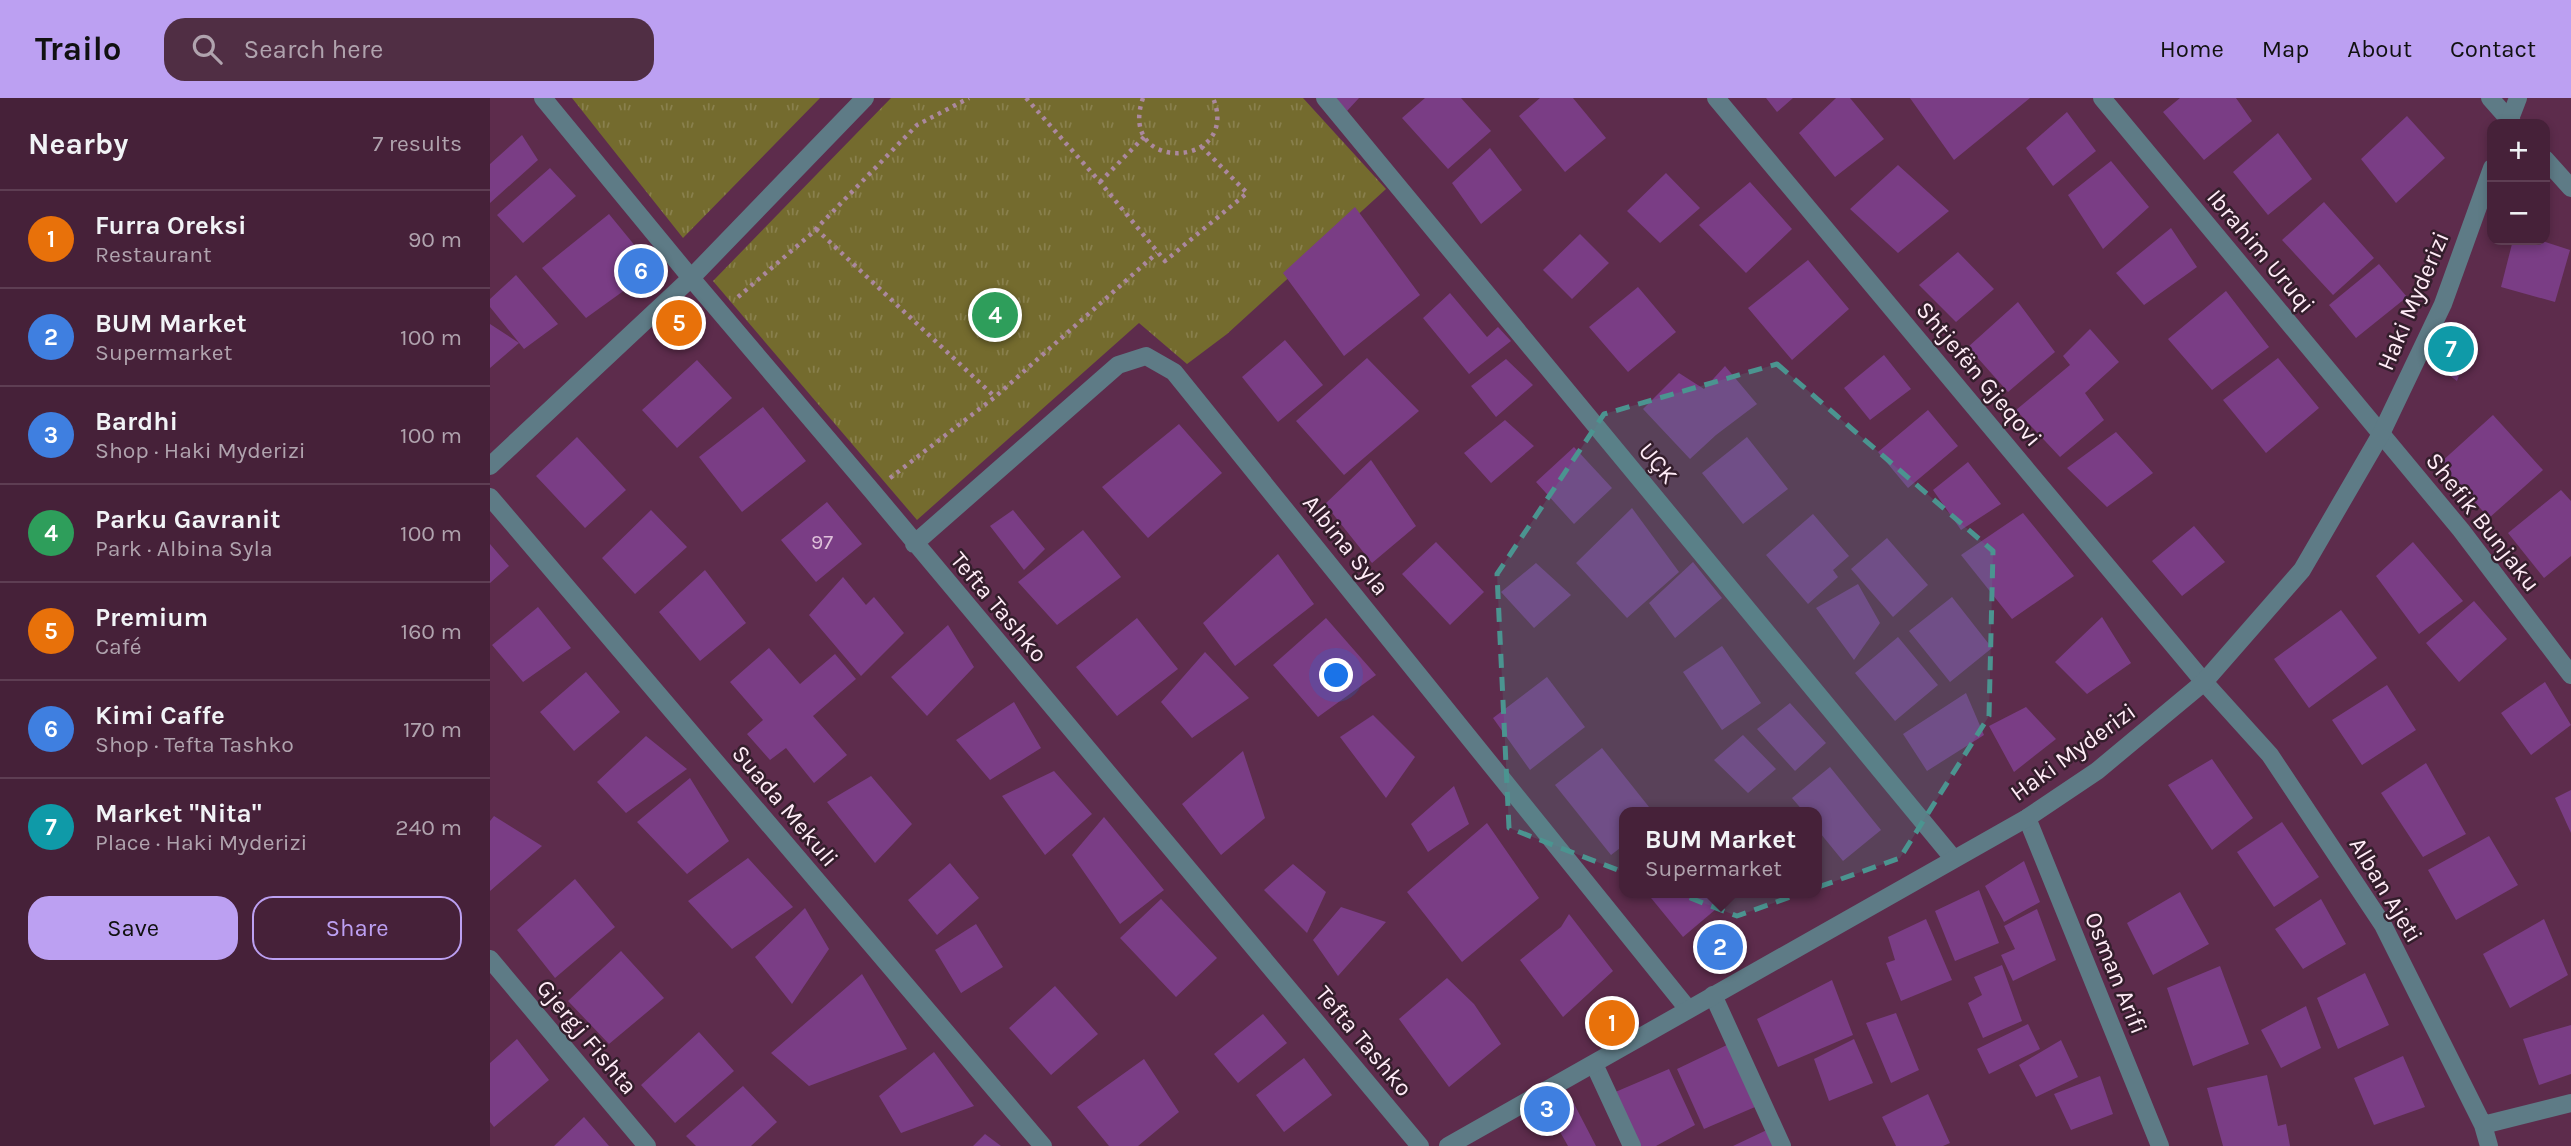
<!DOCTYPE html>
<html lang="en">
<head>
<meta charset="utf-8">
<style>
  :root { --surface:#462139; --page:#502e44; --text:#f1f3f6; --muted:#b0a3ae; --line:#5e3e53; --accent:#bca0f2 }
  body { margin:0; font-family:Karla,sans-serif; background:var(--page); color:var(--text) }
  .controls { position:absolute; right:21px; top:21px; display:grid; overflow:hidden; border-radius:14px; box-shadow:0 4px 10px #0003 }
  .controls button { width:63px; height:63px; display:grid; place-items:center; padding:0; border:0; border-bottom:2px solid var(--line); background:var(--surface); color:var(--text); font:35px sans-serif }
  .you { position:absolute; left:847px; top:578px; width:24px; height:24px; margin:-18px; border:5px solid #fff; border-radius:50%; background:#1a73e8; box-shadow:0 0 0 10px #1a73e833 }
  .badge { display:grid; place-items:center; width:46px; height:46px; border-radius:50%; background:var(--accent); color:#fff; font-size:23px; font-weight:700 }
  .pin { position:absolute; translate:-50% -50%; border:4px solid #fff; box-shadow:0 2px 7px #0006 }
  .popup { position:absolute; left:1129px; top:709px; width:203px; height:91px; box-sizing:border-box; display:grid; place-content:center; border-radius:14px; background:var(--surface); filter:drop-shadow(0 2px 5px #0005); font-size:23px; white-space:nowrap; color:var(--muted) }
  .popup b { font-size:26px; color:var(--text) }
  .popup::after { content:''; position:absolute; left:50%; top:100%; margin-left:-14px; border:14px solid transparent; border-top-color:var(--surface) }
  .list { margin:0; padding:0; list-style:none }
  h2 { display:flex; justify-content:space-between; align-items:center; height:91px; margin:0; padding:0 28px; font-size:30px }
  h2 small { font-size:23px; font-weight:400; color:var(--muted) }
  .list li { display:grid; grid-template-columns:46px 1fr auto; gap:21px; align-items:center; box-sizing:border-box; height:98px; padding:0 28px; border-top:2px solid var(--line) }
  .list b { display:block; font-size:26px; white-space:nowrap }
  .list p { margin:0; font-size:23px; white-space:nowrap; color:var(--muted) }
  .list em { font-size:23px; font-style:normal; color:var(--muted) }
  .actions { display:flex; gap:14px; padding:21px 28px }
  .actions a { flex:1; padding:16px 0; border:2px solid var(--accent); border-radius:21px; text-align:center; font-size:24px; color:var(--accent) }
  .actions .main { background:var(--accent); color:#111 }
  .icon { flex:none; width:38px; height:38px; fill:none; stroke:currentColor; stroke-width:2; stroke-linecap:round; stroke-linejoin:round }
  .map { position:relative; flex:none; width:2081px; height:1048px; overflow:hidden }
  header { display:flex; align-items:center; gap:42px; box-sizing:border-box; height:98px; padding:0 35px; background:var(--accent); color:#111 }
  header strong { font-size:33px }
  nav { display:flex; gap:38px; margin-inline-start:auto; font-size:24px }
  .search { width:490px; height:63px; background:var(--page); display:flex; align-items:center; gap:18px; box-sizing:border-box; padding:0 24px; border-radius:21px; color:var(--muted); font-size:26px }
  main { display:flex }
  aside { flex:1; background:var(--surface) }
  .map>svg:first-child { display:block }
  .park { fill:url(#park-tufts) }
  .building { fill:#7a3d85 }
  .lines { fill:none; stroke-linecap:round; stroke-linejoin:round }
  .path { stroke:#ab889e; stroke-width:4.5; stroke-dasharray:3.5 5; stroke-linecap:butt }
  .minor { stroke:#5e7b86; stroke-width:18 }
  .tertiary { stroke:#5e7b86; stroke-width:18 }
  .marked { fill:#4b9490; fill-opacity:0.2; stroke:#4b9490; stroke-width:5; stroke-dasharray:14 9; stroke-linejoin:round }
  .labels { text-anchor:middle; stroke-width:5; stroke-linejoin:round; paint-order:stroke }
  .number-label { font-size:21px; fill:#dec0da }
  .street-label { font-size:24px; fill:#ffecf7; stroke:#341e2c }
</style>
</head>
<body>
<header>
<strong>Trailo</strong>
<div class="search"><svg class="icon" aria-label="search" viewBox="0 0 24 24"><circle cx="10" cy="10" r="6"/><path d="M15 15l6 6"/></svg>Search here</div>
<nav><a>Home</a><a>Map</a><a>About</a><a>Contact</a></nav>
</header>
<main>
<aside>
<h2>Nearby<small>7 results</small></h2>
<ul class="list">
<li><span class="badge" style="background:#e8710a">1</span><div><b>Furra Oreksi</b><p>Restaurant</p></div><em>90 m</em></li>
<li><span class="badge" style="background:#3f7fe0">2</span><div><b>BUM Market</b><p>Supermarket</p></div><em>100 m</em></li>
<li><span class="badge" style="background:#3f7fe0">3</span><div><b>Bardhi</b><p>Shop · Haki Myderizi</p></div><em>100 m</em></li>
<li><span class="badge" style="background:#2e9e5b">4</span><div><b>Parku Gavranit</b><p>Park · Albina Syla</p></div><em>100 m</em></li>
<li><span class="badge" style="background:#e8710a">5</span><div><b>Premium</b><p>Café</p></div><em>160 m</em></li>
<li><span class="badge" style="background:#3f7fe0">6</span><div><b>Kimi Caffe</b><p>Shop · Tefta Tashko</p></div><em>170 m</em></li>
<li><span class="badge" style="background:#0f9aa8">7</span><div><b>Market &quot;Nita&quot;</b><p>Place · Haki Myderizi</p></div><em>240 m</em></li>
</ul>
<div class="actions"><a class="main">Save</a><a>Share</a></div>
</aside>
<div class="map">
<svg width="2081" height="1048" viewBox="0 0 2081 1048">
  <defs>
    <pattern id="park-tufts" width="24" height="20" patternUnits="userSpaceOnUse" patternTransform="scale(1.75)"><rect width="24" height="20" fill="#746b2e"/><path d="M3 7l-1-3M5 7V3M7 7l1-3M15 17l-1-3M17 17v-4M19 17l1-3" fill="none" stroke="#89804d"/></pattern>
  </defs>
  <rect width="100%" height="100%" fill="#5d2c4c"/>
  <path class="park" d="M82 0H330L193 140Z
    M401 0H813L896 91 737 236 697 266 649 225 427 422 223 183Z"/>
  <path class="building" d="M846 0H869L857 13Z
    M935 0H971L1001 33 958 71 912 20Z
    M1050 0H1083L1116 40 1075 74 1029 18Z
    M1276 0H1303L1287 14Z
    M1346 0H1360L1394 41 1345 79 1309 35Z
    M1420 0H1540L1464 62Z
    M1690 0H1746L1762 23 1714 62 1673 14Z
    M1577 14 1606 53 1563 88 1536 50Z
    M1917 18 1955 60 1906 105 1871 61Z
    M1788 35 1822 81 1778 117 1743 74Z
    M32 37 48 62 0 105V66Z
    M1000 50 1032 92 991 126 962 85Z
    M1621 63 1659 109 1613 151 1578 97Z
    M1408 67 1459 113 1408 155 1360 111Z
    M60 70 86 98 33 145 7 117Z
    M1176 75 1210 110 1170 145 1137 113Z
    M1260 84 1302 131 1256 175 1209 127Z
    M1834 104 1884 160 1843 197 1792 142Z
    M865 109 930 197 854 258 793 175Z
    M119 116 164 171 96 220 52 170Z
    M1681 130 1707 169 1654 207 1626 175Z
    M1090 136 1119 165 1082 201 1053 172Z
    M2023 142H2049L2080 152 2065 204 2011 189Z
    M1468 154 1504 191 1466 224 1429 187Z
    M1318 162 1359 211 1302 262 1258 210Z
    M1889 166 1917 199 1866 240 1839 207Z
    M26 177 68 226 34 251 0 209V201Z
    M1148 189 1186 234 1138 274 1099 229Z
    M1736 193 1779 249 1722 292 1678 241Z
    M960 195 997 239 1008 229 1021 243 979 276 933 220Z
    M1528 204 1565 254 1518 294 1478 249Z
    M0 226 29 245 0 270Z
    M1600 231 1629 264 1595 295 1614 322 1570 359 1526 312 1580 267 1573 258Z
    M1984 235 1967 283 1939 262 1948 240Z
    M795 242 833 287 788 324 752 279Z
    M1394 257 1421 291 1380 322 1354 290Z
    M877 260 929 313 854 377 806 323Z
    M1788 260 1829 310 1776 355 1733 302Z
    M1016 261 1043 287 1006 319 981 288Z
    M207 262 242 300 187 350 152 312Z
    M1235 268 1267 306 1226 337 1200 361 1153 311 1189 275 1214 291Z
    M273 309 316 363 252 414 209 359Z
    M1438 312 1468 348 1418 390 1388 354Z
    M2003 317 2053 372 1999 420 1950 365Z
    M1015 322 1044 348 1001 385 974 355Z
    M689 326 732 375 658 440 612 389Z
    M1626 334 1663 375 1617 409 1577 370Z
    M87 339 136 392 95 430 46 378Z
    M1257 339 1298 391 1253 426 1212 375Z
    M1084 349 1122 390 1084 426 1046 384Z
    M881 362 926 428 882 465 835 406Z
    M1478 364 1511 406 1471 432 1443 392Z
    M2071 392 2081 403V458L2054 480 2018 435Z
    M337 404 372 446 326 484 291 442Z
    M1142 410 1189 474 1137 520 1086 465Z
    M161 412 197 449 145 496 112 460Z
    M523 412 555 451 534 472 500 428Z
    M1533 415 1584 478 1522 521 1471 457Z
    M1323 416 1359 458 1343 472 1348 479 1318 506 1276 457Z
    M1704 428 1735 464 1692 498 1662 463Z
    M593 432 631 479 567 527 528 484Z
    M1397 440 1438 487 1403 519 1361 471Z
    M946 444 994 494 960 527 912 476Z
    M1923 444 1973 503 1929 536 1886 478Z
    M0 446 19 468 0 485Z
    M788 456 824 506 745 568 713 525Z
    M1203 464 1232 500 1185 540 1159 505Z
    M1046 465 1081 497 1044 530 1011 494Z
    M215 472 256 525 210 563 169 514Z
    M353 479 376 507 384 499 414 535 371 578 319 517Z
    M1368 486 1390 525 1364 562 1326 510Z
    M1462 499 1502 550 1460 584 1419 533Z
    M1984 503 2017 541 1969 584 1936 545Z
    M48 509 81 550 33 584 2 547Z
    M1851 512 1887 560 1819 610 1784 561Z
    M1612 519 1641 565 1597 596 1565 564Z
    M647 520 688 571 627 618 586 569Z
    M836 520 886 577 828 619 783 567Z
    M458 527 484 569 437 618 401 579Z
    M1408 539 1448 587 1405 623 1365 575Z
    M1232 548 1271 605 1232 632 1193 574Z
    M279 550 310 586 345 556 366 581 323 618 357 657 324 685 296 650 280 662 257 636 273 622 240 584Z
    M715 554 759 600 702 640 671 604Z
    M96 574 130 614 84 653 50 614Z
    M1057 579 1095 629 1040 672 1003 620Z
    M2055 584 2081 627 2041 657 2011 615Z
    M1897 587 1926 632 1872 667 1842 622Z
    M1476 595 1494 637 1437 673 1413 636Z
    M524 604 551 650 500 682 466 642Z
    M1300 605 1336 645 1305 673 1267 631Z
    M1536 609 1566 641 1524 674 1499 628Z
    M883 617 925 659 896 700 850 639Z
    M1253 637 1286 671 1258 695 1224 662Z
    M156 638 197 671 136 715 107 684Z
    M1112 650 1163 714H1134V747L1121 757 1065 687Z
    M753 653 775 720 731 757 692 706Z
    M1722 661 1763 720 1722 752 1678 687Z
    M1936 665 1976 736 1933 759 1891 695Z
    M1340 669 1391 732 1353 763 1326 730V714H1314L1302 700Z
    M564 673 602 716 555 757 512 698Z
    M381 678 422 726 385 765 337 704Z
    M200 680 239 743 197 776 147 724Z
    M964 688 979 726 938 754 921 726Z
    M2081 692V735L2065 700Z
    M4 718 52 748 0 793V723Z
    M614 719 674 792 630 826 582 757Z
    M1792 724 1829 779 1784 809 1747 754Z
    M997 725 1049 800 972 864 917 794Z
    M1999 738 2028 787 1966 822 1938 772Z
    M258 760 303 809 242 851 198 803Z
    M1534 763 1550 804 1514 824 1495 788Z
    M460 765 489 800 447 837 418 802Z
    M803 766 836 794 817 835 774 792Z
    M85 781 125 829 65 880 27 832Z
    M1489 792 1509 845 1465 863 1445 813Z
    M1690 794 1719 846 1663 877 1637 825Z
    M1157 795H1245L1193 839Z
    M671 801 727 860 686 899 630 840Z
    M1831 801 1856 846 1813 871 1785 831Z
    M851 809 896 824 848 878 823 842Z
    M315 810 339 851 302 906 265 859Z
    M1547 811 1566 862 1523 883 1511 857 1525 851 1514 828Z
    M1079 816 1123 873 1073 919 1030 862 1071 829Z
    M1436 821 1462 882 1411 903 1396 865 1405 862 1398 839Z
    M2054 821 2078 877 2020 910 1993 856Z
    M486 826 513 869 471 895 445 852Z
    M131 853 174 900 119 946 78 903Z
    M1512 867 1532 923 1493 940 1478 905 1492 897 1484 879Z
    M1730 868 1759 946 1703 968 1677 890Z
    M1875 875 1899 927 1848 951 1827 900Z
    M372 876 417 951 319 988 281 955Z
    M957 880 984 906 1011 946 959 989 909 921Z
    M1342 882 1363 937 1288 969 1267 921Z
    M565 888 608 936 561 977 519 930Z
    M1816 908 1831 950 1791 970 1771 932Z
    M1406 915 1429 972 1401 985 1376 925Z
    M773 916 797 945 748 985 724 956Z
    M1538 926 1550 951 1499 976 1487 951Z
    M2081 927V976L2049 987 2033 941Z
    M209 934 244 973 185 1025 151 987Z
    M27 941 59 982 4 1029 0 1024V965Z
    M1364 941 1383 985 1339 1003 1324 961Z
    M1571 942 1588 979 1546 999 1529 967Z
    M1239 946 1265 1009 1214 1031 1187 971Z
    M444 954 484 1008 411 1035 389 998Z
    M1913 958 1935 1009 1884 1027 1864 980Z
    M814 960 842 997 794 1034 766 997Z
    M654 961 689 1014 648 1048H619L587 1009Z
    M1179 971 1205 1027 1166 1048H1145L1123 995Z
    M1777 977 1788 1028 1796 1026 1800 1048H1733L1717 990Z
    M1610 978 1623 1016 1581 1032 1564 996Z
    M253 988 287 1024 261 1048H206L196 1038Z
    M1438 996 1460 1045 1453 1048H1406L1392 1019Z
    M1080 998 1106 1048H1078L1057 1011Z
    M94 1019 119 1048H64Z
    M1281 1030 1288 1048H1243Z
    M495 1036 511 1048H483Z"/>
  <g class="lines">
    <path class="path" d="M536 0 610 84 675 163 757 95 712 49
      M653 0C626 77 752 70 723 0
      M610 84 655 38
      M326 131 505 299
      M248 199 321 136 427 27 479 0
      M400 380 505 299 667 155"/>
    <path class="minor" d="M53 0 201 180 382 393 930 1048
      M835 0 1463 760
      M1226 0 1714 584 1780 657 1893 827 1993 1027 1999 1048
      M1612 0 1971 432 2081 577
      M2000 0 2023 26
      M2055 61 2081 90
      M0 368 201 180 375 0
      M0 399 553 1048
      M424 446 628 267 656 258 684 274 1198 911
      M1537 720 1670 1048
      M0 861 157 1048
      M1223 897 1292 1048
      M1104 966 1142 1048
      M1993 1027 2081 1005"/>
    <path class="tertiary" d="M2018 26 2028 0
      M958 1048 1537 720 1607 673 1714 584 1812 472 1891 336 1953 206 2002 70"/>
  </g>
  <path class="marked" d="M1287 266 1503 453 1499 618 1410 760 1247 818 1019 730 1007 476 1114 316Z"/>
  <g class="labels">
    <g class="number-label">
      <text x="332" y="451">97</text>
    </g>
    <g class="street-label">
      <text transform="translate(1771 153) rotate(50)" y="8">Ibrahim Uruqi</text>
      <text transform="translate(1923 203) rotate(-67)" y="8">Haki Myderizi</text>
      <text transform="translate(1489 276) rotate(50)" y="8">Shtjefën Gjeqovi</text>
      <text transform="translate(1168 365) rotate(50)" y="8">UÇK</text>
      <text transform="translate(1993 424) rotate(52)" y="8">Shefik Bunjaku</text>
      <text transform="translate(856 447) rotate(51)" y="8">Albina Syla</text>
      <text transform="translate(509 509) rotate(50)" y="8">Tefta Tashko</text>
      <text transform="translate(1583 654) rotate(-36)" y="8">Haki Myderizi</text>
      <text transform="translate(295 708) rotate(50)" y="8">Suada Mekuli</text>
      <text transform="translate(1896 792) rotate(59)" y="8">Alban Ajeti</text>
      <text transform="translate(1626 875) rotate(68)" y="8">Osman Arifi</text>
      <text transform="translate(97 939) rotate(50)" y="8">Gjergj Fishta</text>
      <text transform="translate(874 943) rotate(50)" y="8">Tefta Tashko</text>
    </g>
  </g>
</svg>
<div class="controls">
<button>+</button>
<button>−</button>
</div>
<div class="you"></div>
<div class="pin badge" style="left:1122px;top:925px;background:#e8710a">1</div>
<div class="pin badge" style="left:1230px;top:849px;background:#3f7fe0">2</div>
<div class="popup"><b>BUM Market</b>Supermarket</div>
<div class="pin badge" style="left:1057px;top:1011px;background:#3f7fe0">3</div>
<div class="pin badge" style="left:505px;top:217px;background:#2e9e5b">4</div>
<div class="pin badge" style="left:189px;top:225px;background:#e8710a">5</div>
<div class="pin badge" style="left:151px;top:173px;background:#3f7fe0">6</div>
<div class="pin badge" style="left:1961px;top:251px;background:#0f9aa8">7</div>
</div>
</main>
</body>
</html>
